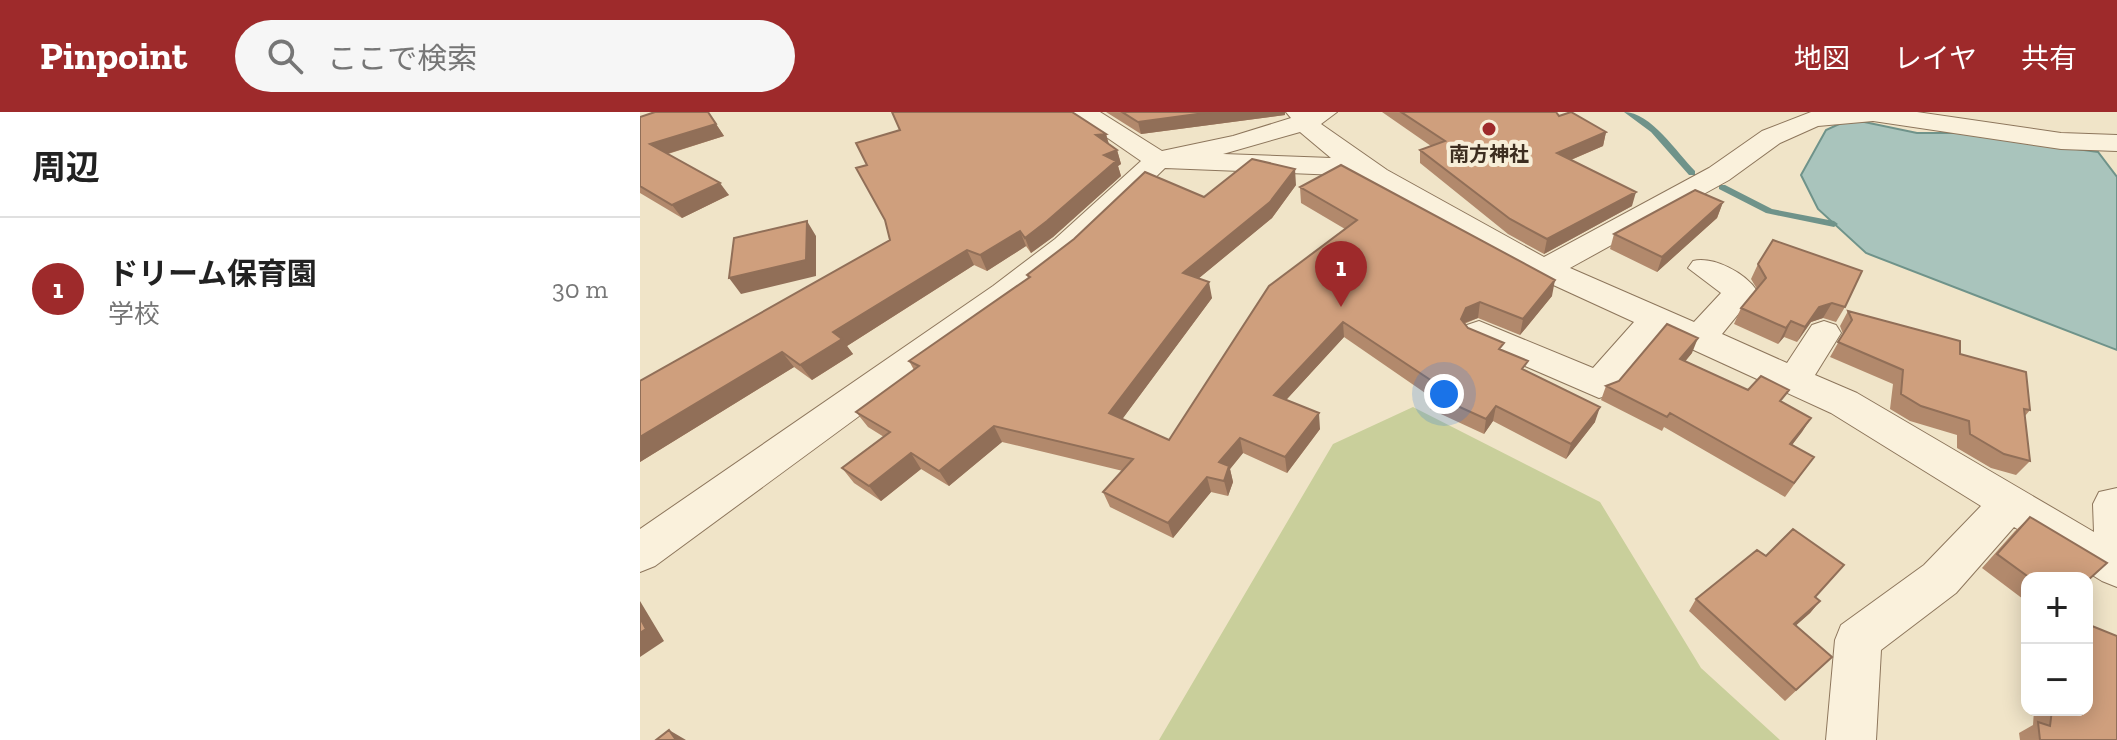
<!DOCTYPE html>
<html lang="ja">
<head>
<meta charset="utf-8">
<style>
  :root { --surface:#fff; --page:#f6f6f6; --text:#222; --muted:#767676; --line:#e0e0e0; --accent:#9e2a2b }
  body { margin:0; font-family:"Zilla Slab","Noto Sans JP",serif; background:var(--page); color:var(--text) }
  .controls { position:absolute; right:24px; bottom:24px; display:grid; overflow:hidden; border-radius:16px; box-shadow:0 4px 20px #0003 }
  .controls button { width:72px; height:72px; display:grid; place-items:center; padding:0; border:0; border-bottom:2px solid var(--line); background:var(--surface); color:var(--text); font:40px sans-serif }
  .you { position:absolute; left:804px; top:282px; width:28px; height:28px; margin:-20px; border:6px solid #fff; border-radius:50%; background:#1a73e8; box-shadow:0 0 0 12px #1a73e833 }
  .badge { display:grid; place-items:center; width:52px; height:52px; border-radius:50%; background:var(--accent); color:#fff; font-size:26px; font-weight:700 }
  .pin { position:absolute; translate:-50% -66px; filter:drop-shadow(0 2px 4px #0008) }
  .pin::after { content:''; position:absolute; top:42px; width:28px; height:24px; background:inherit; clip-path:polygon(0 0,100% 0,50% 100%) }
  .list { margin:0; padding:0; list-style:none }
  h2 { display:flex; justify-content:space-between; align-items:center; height:104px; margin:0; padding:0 32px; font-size:34px }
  h2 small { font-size:26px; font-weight:400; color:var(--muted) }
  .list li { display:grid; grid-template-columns:52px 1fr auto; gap:24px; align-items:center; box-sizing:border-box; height:144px; padding:0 32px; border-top:2px solid var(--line) }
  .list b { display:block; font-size:30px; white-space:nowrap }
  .list p { margin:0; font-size:26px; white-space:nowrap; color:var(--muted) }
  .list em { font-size:26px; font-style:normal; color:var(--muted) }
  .icon { flex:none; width:44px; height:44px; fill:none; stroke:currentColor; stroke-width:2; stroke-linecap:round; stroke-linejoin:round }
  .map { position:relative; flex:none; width:1477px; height:628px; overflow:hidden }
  header { display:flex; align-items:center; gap:48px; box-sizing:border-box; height:112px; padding:0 40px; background:var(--accent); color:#fff }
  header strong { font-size:38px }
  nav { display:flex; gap:44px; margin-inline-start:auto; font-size:28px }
  .search { width:560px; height:72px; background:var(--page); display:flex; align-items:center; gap:20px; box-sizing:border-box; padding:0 28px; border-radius:44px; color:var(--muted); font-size:30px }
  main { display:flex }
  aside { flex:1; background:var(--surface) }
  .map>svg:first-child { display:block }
  .green { fill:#c9cf9b }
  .water { fill:#a9c4bc; stroke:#6f938a; stroke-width:2 }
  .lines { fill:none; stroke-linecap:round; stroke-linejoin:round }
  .stream { fill:#6f938a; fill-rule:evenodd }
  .minor-casing { stroke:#8d765c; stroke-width:2 }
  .minor { fill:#faf1dc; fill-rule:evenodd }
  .wall { fill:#b2896c }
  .shaded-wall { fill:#916f58 }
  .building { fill:#cf9f7d; stroke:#916f58; stroke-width:2 }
  .poi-dot { fill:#9e2a2b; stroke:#f7eed8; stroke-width:3 }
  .labels { text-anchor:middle; stroke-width:8; stroke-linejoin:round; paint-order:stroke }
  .far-poi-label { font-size:20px; font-weight:bold; fill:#3d2e20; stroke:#f7eed8 }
</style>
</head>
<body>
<header>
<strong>Pinpoint</strong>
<div class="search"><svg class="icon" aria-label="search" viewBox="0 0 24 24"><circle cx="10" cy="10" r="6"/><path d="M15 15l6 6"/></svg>ここで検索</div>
<nav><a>地図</a><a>レイヤ</a><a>共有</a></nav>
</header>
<main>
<aside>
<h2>周辺<small></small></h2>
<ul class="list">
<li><span class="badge">1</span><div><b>ドリーム保育園</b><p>学校</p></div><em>30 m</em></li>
</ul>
</aside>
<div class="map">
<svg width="1477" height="628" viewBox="0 0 1477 628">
  <rect width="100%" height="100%" fill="#f0e4c8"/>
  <path class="green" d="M773 295 960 390 1061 556 1140 628H519L693 332Z"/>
  <path class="water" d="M1210 7 1277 21H1323L1458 40 1477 65V238L1226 141 1178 97 1161 63 1186 18Z"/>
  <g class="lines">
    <path class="stream" d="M984 0C1011 0 1037 41 1055 59V63H1049L1011 20Z
      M1079 73H1085L1132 97 1194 109 1198 112 1194 115 1126 101 1079 77Z"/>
    <g class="minor-casing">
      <path id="minor" d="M430 0H460L522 39 593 24 651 6 646 0H697L681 12 747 58 904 145 1069 56 1122 19 1171 0H1277L1421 21 1477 23V39L1421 37 1233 9 1178 14 1140 31 1089 68 930 156 1054 210 1081 181 1048 156 1053 149C1073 144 1106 161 1117 179L1082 222 1147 251 1172 213 1184 209 1196 213 1201 221 1175 263 1217 281 1454 420 1453 392 1459 380 1477 376V475L1462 469 1374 415 1316 481 1241 538 1236 628H1186L1195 528 1201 513 1284 453 1341 394 1191 301 1021 223 972 282 959 286 827 229 822 221 827 213 839 209 953 256 994 210 874 155 711 60 699 63 525 56 437 141 377 188 15 454 0 460V417L353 174 415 127 501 49ZM660 20 691 46 583 42Z"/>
    </g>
    <use href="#minor" class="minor"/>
  </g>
  <path class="wall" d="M466 0H645V3L501 22Z
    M742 0H916L919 4 966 20 963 34 931 48 992 94 904 142 868 122 780 51V38L791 34Z
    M0 5 76 12 84 24 28 42 89 83 42 106 0 81Z
    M466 22 469 32 477 38 481 52 478 54 481 64 413 125 391 141 386 134 347 159 334 153 207 234 213 242 172 268 154 255 0 350V269Z
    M656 73 632 106 559 166 572 186 482 307 529 328 705 117 661 91 660 75 912 184 880 223 838 206 824 212 828 216 862 238 886 259 955 310 926 347 853 309 844 322 790 297 791 285 704 225 646 288 680 317 647 361 603 341 590 357 593 370 588 384 571 380 533 426 470 395 463 380 483 359 362 330 309 374 281 357 241 389 214 371 202 356 244 325 228 315 216 300 274 258 269 249 388 166 387 163 564 85Z
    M1083 90 1077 106 1017 160 970 137 974 122Z
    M1118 152 1205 195 1196 210 1183 206 1171 210 1157 230 1144 225 1138 232 1094 212 1101 196 1117 177 1111 167Z
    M1208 199 1320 242 1390 298 1385 304 1390 349 1376 363 1351 356 1317 336V323L1270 309 1250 297 1253 272 1190 245 1203 222 1200 214Z
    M1052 241 1045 249 1108 278 1142 290 1171 306 1152 333 1174 345 1145 385 1024 315 1022 319 961 288 966 274Z
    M1390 405 1447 466H1387V490L1342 456 1375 419Z
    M1126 444 1194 465 1175 485 1180 489 1170 501 1155 514 1192 545 1145 589 1049 499 1056 487Z
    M1394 598H1447L1477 628H1380L1379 621 1393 613Z"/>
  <path class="shaded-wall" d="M572 0H645V3L501 22 498 10Z
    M76 12 84 24 20 44 10 32Z
    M966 20 963 34 914 55 917 41Z
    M466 22 470 37 456 23Z
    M477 38 481 52 478 54 481 64 413 125 391 141 385 126 464 43Z
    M655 57 656 73 632 106 547 176 543 161Z
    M80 71 89 83 42 106 32 93Z
    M996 80 992 94 904 142 907 127Z
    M1083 90 1077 106 1017 160 1022 145Z
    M167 109 176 124V164L101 182 89 166Z
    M380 119 386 134 347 159 340 143Z
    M327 138 334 153 207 234 213 242 172 268 160 253 193 220Z
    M915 168 912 184 880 223 883 207Z
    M569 170 572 186 475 317 469 301Z
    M840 190 838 206 824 211 821 207 826 196Z
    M1192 191 1183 206 1171 210 1157 230 1165 215 1179 195Z
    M1151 209 1144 225 1138 232 1146 216Z
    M703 210 704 225 636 299 634 283Z
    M1058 226 1052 241 1035 262 1040 247Z
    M142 240 154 255 0 350V325Z
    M856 294 853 309 844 322 846 307Z
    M960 295 955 310 926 347 931 332Z
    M679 301 680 317 647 361 645 345Z
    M1171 306 1162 320 1142 346 1150 332Z
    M354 314 362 330 309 374 299 359Z
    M600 326 603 341 590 357 593 370 588 384 579 350Z
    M271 341 281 357 241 389 229 374Z
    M567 365 571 380 533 426 528 411Z
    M0 489 24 529 0 545Z
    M1180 489 1170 501 1144 524 1154 512Z
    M29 618 46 628H36Z"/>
  <path class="building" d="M15 0H68L76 12 10 32 80 71 32 93 0 74V5Z
    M252 0H432L466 22 456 23 477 38 464 43 476 49 407 109 385 126 380 119 340 143 327 138 193 220 202 227 160 253 142 240 0 325V269L250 128 245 108 216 56 227 53 216 31 260 18Z
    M482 0H572L498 10Z
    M761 0H916L919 4 931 0 966 20 917 41 996 80 907 127 870 107 780 38 805 29Z
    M612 47 655 57 630 90 543 161 569 170 469 301 529 328 629 174 717 108 660 75 701 53 915 168 883 207 840 190 826 196 821 207 828 216 864 231 859 237 888 249 882 257 960 295 931 332 856 294 846 307 791 282 798 273 703 210 634 283 679 301 645 345 600 326 579 350 589 354 584 369 567 365 528 411 463 380 493 347 354 314 299 359 271 341 229 374 202 356 250 320 216 300 279 254 269 249 390 165 387 163 434 127 505 60 564 85Z
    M1055 78 1083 90 1022 145 974 122Z
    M167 109 166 148 89 166 94 126Z
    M1133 128 1222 159 1205 195 1192 191 1179 195 1165 215 1151 209 1146 216 1101 196 1126 166 1118 152Z
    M1208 199 1320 229V242L1386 260 1390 298 1384 297 1390 349 1364 342 1330 322 1329 309 1281 294 1261 282 1263 258 1198 230 1212 208Z
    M1027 212 1058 226 1040 247 1108 278 1121 264 1149 278 1140 289 1171 306 1150 332 1174 345 1154 371 1030 301 1027 305 966 274 979 269Z
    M1390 405 1467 451 1447 469V466H1390L1357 442Z
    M1153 417 1204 453 1175 485 1180 489 1154 512 1192 545 1156 578 1056 487 1117 438 1126 444Z
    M0 506 6 517 0 521Z
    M1447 512 1477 524V628H1400L1398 610 1410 614 1412 598H1447Z
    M29 618 36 628H16Z"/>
  <circle class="poi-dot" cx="849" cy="17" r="8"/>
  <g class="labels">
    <g class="far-poi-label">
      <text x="849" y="49">南方神社</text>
    </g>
  </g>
</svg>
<div class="controls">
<button>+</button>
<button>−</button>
</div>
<div class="you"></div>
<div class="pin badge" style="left:701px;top:195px">1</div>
</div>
</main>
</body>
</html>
